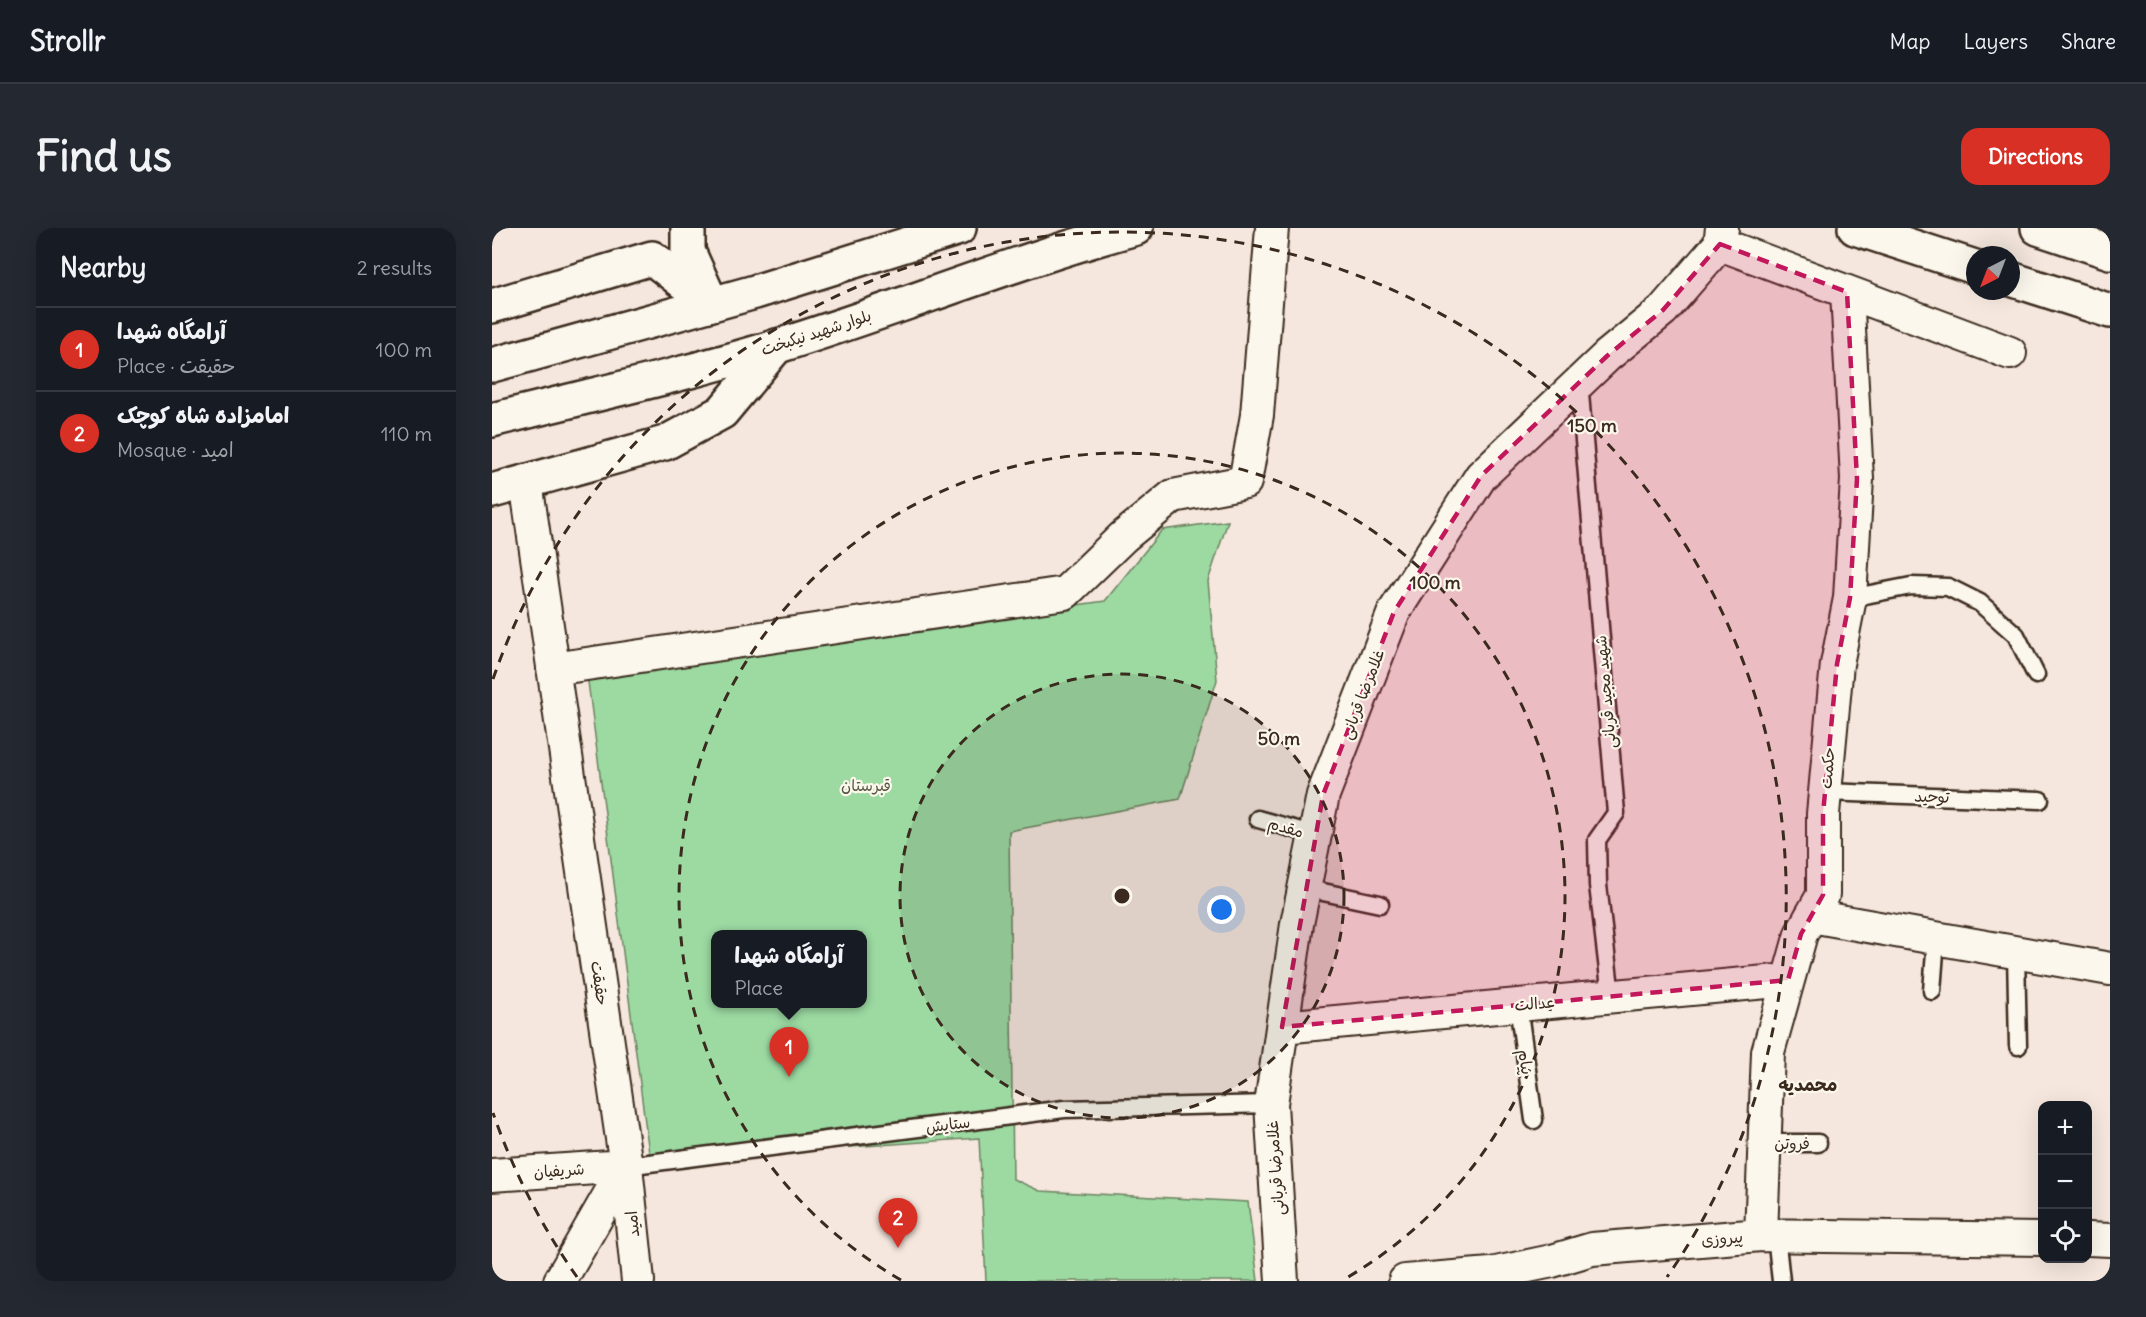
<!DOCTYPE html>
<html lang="en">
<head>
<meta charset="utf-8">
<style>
  :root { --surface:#171b24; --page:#242831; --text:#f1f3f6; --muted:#9ea1a6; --line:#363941; --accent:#d93025 }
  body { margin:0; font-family:Delius,"Playpen Sans Arabic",sans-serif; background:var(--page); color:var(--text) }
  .controls { position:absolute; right:18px; bottom:18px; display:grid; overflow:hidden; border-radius:12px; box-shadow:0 6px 24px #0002 }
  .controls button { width:54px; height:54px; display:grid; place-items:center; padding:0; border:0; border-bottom:2px solid var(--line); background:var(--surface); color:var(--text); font:30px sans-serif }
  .compass { position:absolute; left:1474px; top:18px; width:54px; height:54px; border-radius:50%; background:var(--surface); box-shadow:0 6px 24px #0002; rotate:222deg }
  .you { position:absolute; left:730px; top:682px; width:21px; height:21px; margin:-15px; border:4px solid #fff; border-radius:50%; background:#1a73e8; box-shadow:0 0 0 9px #1a73e833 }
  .badge { display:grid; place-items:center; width:39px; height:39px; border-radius:50%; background:var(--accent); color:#fff; font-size:20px; font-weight:700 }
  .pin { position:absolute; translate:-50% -50px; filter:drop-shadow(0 2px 3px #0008) }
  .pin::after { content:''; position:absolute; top:32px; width:21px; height:18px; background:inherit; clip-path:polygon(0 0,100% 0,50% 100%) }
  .popup { position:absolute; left:219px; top:702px; width:156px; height:78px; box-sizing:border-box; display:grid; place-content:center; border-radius:12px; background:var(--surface); filter:drop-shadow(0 2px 4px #0005); font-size:20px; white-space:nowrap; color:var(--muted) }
  .popup b { font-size:22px; color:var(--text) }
  .popup::after { content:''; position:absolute; left:50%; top:100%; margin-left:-12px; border:12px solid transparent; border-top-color:var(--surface) }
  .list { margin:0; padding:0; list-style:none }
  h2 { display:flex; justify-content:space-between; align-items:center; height:78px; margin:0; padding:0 24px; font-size:26px }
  h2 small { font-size:20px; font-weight:400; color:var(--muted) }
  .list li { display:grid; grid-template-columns:39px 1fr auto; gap:18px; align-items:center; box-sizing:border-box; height:84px; padding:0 24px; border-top:2px solid var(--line) }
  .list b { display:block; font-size:22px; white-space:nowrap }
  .list p { margin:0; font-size:20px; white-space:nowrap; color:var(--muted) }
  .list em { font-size:20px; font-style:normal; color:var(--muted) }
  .icon { flex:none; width:33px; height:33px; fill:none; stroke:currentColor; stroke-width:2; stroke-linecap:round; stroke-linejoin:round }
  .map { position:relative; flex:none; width:1618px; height:1053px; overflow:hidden; border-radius:18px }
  header { display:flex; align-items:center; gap:36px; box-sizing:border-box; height:84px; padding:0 30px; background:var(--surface); border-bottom:2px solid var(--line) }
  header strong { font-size:28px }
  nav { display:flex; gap:33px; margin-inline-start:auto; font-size:21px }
  .intro { display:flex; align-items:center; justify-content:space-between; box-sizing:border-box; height:144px; padding:0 36px }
  h1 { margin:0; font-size:42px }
  .button { padding:15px 27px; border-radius:18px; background:var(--accent); color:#fff; font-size:21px; font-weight:700 }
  main { display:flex; gap:36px; padding:0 36px }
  aside { flex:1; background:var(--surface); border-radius:18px; box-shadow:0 6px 24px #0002 }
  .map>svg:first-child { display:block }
  .green { fill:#9cdaa2; stroke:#6c8260; stroke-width:1.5; fill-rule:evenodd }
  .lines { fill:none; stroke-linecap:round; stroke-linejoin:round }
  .service-casing { stroke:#3b2a1e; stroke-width:21 }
  .minor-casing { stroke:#3b2a1e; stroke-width:36 }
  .tertiary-casing { stroke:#3b2a1e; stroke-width:38 }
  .primary-casing { stroke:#3b2a1e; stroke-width:38 }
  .service { stroke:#fbf7ec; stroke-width:16 }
  .minor { stroke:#fbf7ec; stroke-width:32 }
  .tertiary { stroke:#fbf7ec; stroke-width:33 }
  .primary { stroke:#fbf7ec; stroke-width:33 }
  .marked { fill:#c2185b; fill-opacity:0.2; stroke:#c2185b; stroke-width:4.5; stroke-dasharray:12 8; stroke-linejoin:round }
  .ring { fill:none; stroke:#3b2a1e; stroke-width:3; stroke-dasharray:10 8 }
  .labels { text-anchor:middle; stroke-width:4.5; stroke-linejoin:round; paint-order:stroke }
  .street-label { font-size:16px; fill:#3b2a1e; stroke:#fbf7ec }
  .park-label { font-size:16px; fill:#53563f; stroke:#fbf7ec }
  .neighbourhood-label { font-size:18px; font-weight:bold; fill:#3b2a1e; stroke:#fbf7ec }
  .centre { fill:#3b2a1e; stroke:#fbf7ec; stroke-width:3 }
  .ring-label { font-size:18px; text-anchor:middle; font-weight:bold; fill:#3b2a1e; stroke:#fbf7ec; stroke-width:4.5; stroke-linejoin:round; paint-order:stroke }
</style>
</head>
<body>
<header>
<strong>Strollr</strong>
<nav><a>Map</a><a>Layers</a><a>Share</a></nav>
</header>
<div class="intro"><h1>Find us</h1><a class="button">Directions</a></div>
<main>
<aside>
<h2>Nearby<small>2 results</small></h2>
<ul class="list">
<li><span class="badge">1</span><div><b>آرامگاه شهدا</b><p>Place · حقیقت</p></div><em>100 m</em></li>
<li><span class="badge">2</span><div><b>امامزاده شاه کوچک</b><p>Mosque · امید</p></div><em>110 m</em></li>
</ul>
</aside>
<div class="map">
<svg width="1618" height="1053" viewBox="0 0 1618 1053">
  <rect width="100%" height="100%" fill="#f5e7dd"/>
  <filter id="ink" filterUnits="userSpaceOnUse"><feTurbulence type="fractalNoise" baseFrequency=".0167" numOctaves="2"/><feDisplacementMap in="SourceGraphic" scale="12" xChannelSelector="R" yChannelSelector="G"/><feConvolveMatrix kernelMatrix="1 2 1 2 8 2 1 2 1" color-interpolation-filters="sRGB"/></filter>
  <g filter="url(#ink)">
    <path class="green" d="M736 293 716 353 725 452 688 571 517 603 521 951 548 963 756 974 766 1053H494L487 910 158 933 95 446 613 373 670 302ZM224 706H370V776H224Z"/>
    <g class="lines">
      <g class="service-casing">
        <path id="service" d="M1087 154 1124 585 1105 612 1106 657 1119 768
          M1358 370 1419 358 1456 359 1488 375 1524 407 1544 447
          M1333 564 1548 572
          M766 591 823 607
          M812 660 888 676
          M1524 725 1526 818
          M1440 763 1444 711
          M1026 777 1042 892
          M1273 915H1326
          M134 938 572 881 779 876
          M1284 1007 1289 1053"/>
      </g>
      <g class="minor-casing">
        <path id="minor" d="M1228 16 1518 125
          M34 254 134 938 146 1053
          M61 441 573 365 631 309 681 268 753 254 765 187 780 0
          M1319 688 1618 741
          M790 799 1296 752
          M0 947 134 938
          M1269 1007 1276 824 1309 706 1331 667V586L1345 436 1358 370 1365 251 1355 64
          M1596 1011 1618 1012
          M68 1053 134 938
          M790 1053 779 876 805 696 831 567 902 384 989 248 1115 128 1171 82 1228 16 1230 0
          M913 1053 999 1046 1060 1033 1100 1021 1269 1007 1550 1011"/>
      </g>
      <g class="tertiary-casing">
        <path id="tertiary" d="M196 0V23L218 72
          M0 78 160 30 219 76
          M0 263 173 215 230 184 285 118"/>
      </g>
      <g class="primary-casing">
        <path id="primary" d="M1363 0 1483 39
          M1546 0 1618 24
          M1519 51 1618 83
          M0 137 263 64 467 0
          M0 192C95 168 192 147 286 118 406 81 522 33 644 0"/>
      </g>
      <use href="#service" class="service"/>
      <use href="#minor" class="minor"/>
      <use href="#tertiary" class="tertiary"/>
      <use href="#primary" class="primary"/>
    </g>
  </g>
  <path class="marked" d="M1228 16 1355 64 1365 251 1358 370 1345 436 1331 586V667L1309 706 1296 752 790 799 831 567 902 384 989 248 1115 128 1171 82Z"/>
  <circle cx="630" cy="668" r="222" fill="#3b2a1e" fill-opacity=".12"/>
  <g class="ring">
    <circle cx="630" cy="668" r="222"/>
    <path d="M409 1052A443 443 0 1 1 851 1052"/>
    <path d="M85 1049A665 665 0 0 1 1 885M1 451A665 665 0 1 1 1175 1049"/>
  </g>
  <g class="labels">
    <g class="street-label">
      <text transform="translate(324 104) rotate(-18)" y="6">بلوار شهید نیکبخت</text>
      <text transform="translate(1113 464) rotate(-95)" y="6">شهید مجید قربانی</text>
      <text transform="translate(870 466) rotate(-69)" y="6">غلامرضا قربانی</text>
      <text transform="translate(1335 540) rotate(-85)" y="6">حکمت</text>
      <text transform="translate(1440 568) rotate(2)" y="6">توحید</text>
      <text transform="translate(794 599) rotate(16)" y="6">مقدم</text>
      <text transform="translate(108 755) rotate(82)" y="6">حقیقت</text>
      <text transform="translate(1043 775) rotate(-5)" y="6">عدالت</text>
      <text transform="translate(1034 834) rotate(82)" y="6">پیام</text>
      <text transform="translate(456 896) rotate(-7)" y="6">ستایش</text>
      <text x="1300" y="921">فروتن</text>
      <text transform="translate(783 940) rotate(-94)" y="6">غلامرضا قربانی</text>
      <text transform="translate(67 942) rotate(-4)" y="6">شریفیان</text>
      <text transform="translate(140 996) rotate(-96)" y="6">امید</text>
      <text transform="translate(1230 1010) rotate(-5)" y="6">پیروزی</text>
    </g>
    <g class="park-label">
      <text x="374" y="563">قبرستان</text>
    </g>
    <g class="neighbourhood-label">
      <text x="1316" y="863">محمدیه</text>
    </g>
  </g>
  <circle cx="630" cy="668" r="9" class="centre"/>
  <g class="ring-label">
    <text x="1100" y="204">150 m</text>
    <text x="943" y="361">100 m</text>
    <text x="787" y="517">50 m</text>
  </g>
</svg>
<div class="controls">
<button>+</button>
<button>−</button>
<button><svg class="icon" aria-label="locate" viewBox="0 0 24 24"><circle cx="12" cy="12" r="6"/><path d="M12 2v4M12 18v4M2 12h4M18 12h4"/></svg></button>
</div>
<svg class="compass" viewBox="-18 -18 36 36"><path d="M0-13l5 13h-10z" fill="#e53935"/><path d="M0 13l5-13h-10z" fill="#9ea1a6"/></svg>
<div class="you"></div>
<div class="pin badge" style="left:297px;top:849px">1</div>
<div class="popup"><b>آرامگاه شهدا</b>Place</div>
<div class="pin badge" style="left:406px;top:1020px">2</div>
</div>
</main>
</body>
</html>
